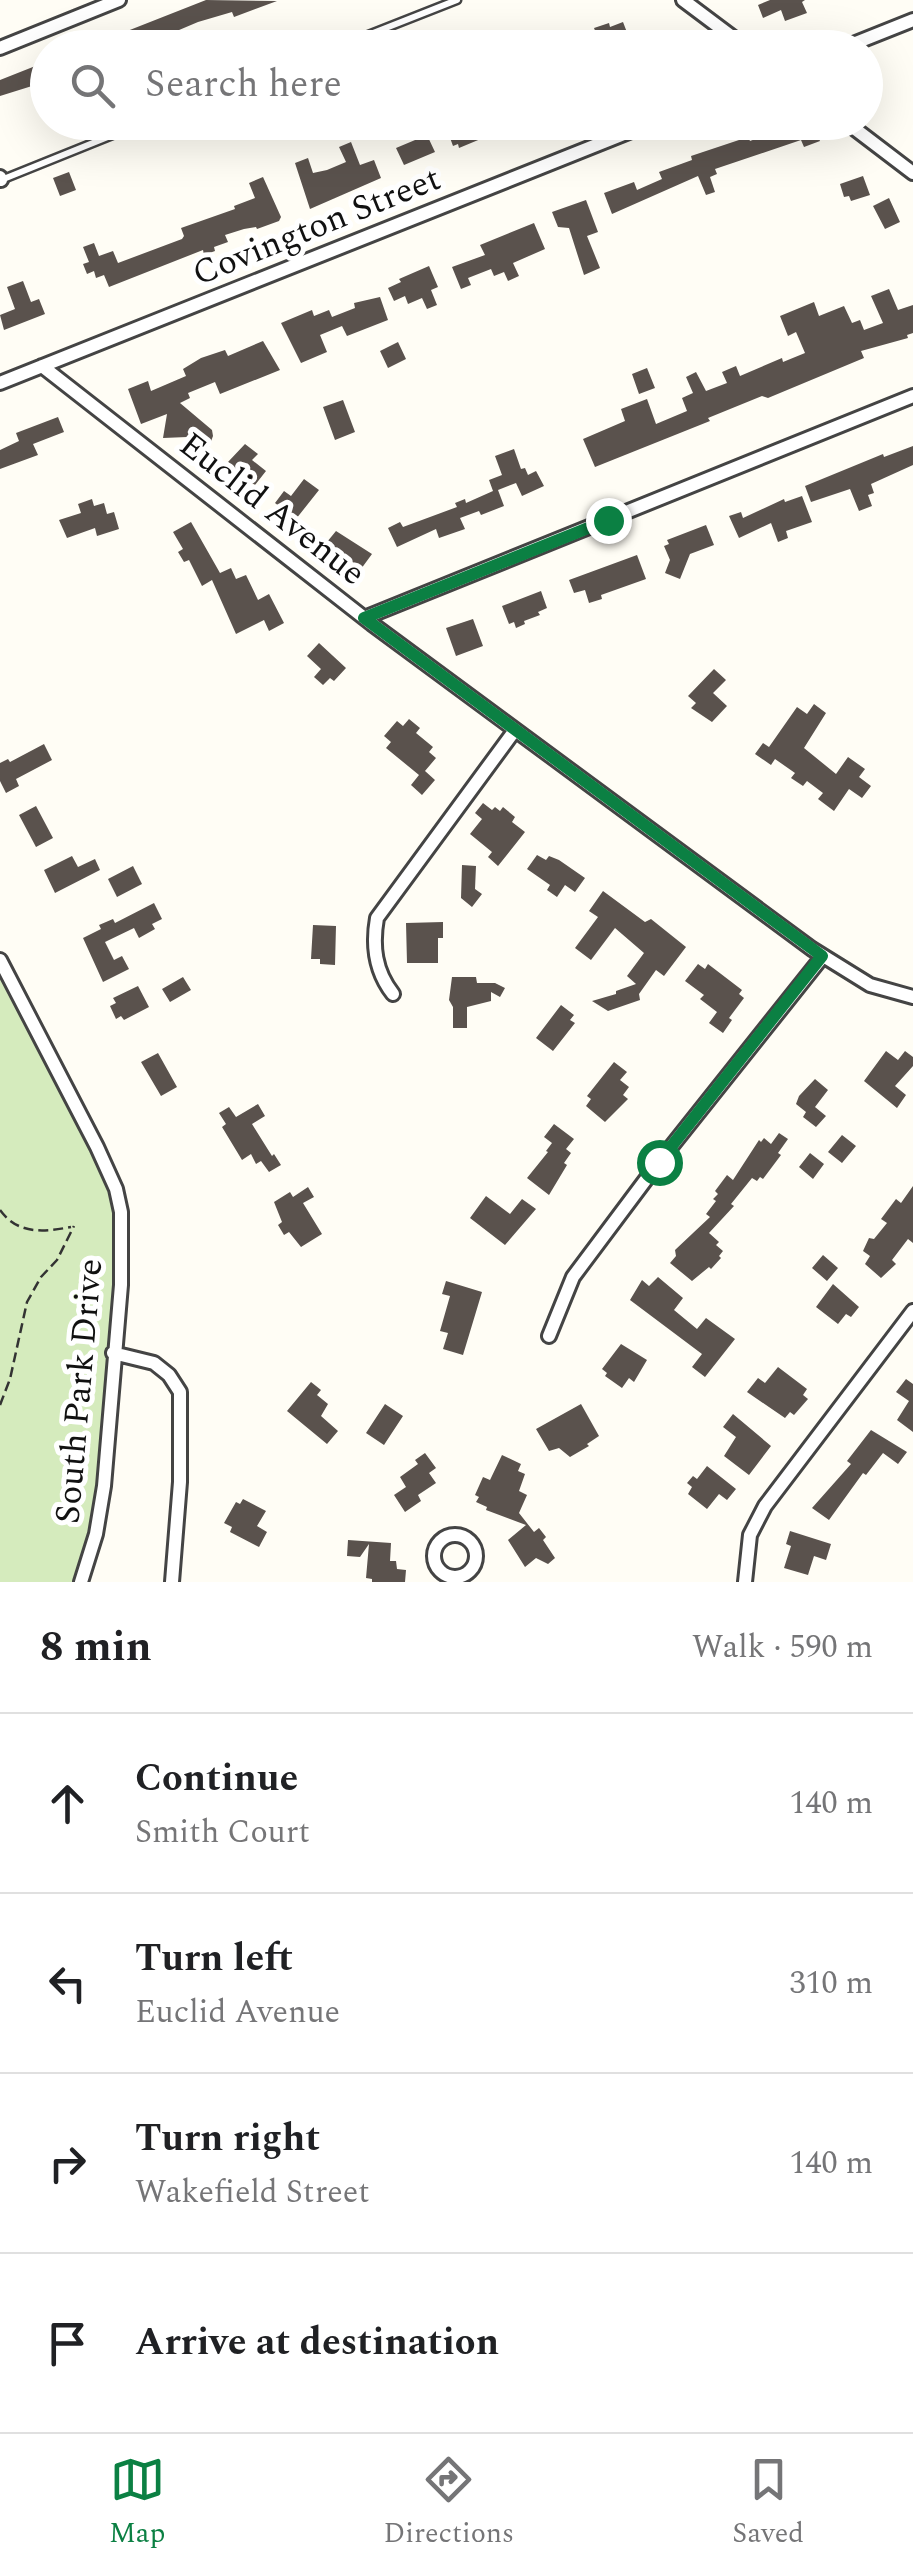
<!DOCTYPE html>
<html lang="en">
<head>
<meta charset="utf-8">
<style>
  :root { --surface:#fff; --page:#f2f2f2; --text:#202124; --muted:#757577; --line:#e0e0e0; --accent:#0b8043 }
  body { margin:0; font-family:Spectral,serif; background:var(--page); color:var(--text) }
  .stop { position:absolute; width:30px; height:30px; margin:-22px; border:8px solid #0b8043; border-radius:50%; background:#fff }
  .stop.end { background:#0b8043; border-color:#fff; box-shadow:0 2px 10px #0008 }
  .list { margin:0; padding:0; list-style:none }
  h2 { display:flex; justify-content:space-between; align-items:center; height:130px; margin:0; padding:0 40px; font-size:42px }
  h2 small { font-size:32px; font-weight:400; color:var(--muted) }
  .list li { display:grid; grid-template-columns:65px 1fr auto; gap:30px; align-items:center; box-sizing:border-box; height:180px; padding:0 40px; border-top:2px solid var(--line) }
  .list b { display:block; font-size:38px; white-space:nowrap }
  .list p { margin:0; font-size:32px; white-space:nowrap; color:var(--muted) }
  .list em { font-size:32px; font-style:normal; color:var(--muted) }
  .icon { flex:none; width:55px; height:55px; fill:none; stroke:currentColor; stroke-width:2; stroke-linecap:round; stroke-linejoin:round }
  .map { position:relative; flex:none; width:913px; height:1582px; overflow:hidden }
  .search { position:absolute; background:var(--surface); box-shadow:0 10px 40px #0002; left:30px; right:30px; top:30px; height:110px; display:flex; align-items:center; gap:25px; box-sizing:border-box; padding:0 35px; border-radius:55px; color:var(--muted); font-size:38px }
  .sheet { height:850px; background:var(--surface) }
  nav { display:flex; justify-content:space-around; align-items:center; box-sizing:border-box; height:140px; border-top:2px solid var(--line); background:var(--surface); font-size:28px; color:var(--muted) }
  nav a { display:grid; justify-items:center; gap:5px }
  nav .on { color:var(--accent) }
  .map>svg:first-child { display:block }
  .green { fill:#d5ebbd }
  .building { fill:#5a524d }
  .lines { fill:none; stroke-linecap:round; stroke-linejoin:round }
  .lane-casing { stroke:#444; stroke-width:11 }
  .street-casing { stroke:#444; stroke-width:18 }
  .path { stroke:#333; stroke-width:2.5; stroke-dasharray:10 5; stroke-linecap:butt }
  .lane { stroke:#fff; stroke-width:6 }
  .street { stroke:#fff; stroke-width:12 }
  .route { stroke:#0b8043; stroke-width:12 }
  .labels { text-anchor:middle; stroke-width:10; stroke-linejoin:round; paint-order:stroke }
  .street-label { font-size:35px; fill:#111; stroke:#fff }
</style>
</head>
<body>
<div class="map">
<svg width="913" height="1582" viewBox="0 0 913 1582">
  <rect width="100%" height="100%" fill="#fffdf5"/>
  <path class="green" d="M0 974 121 1212 100 1510 80 1582H0Z"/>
  <path class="building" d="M206 0 277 1 234 17 232 12 198 22 172 33 178 48H84Z
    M770 0H805L802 2 807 13 785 21 781 10 763 18 758 5Z
    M623 22 628 35 601 46 594 28 609 23 610 27Z
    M688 34 693 48H629L658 36 661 45Z
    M48 61V81L0 96V80Z
    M440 122H473L476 128 492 122 519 123 459 148 458 144 453 146 449 135 444 136Z
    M775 122H812L820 141 804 147 801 140 715 169 717 174 710 177 715 192 706 195 698 176 612 214 604 193 634 182 637 190 662 179 659 172 692 160 691 156 748 137 750 141 771 133 777 129Z
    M427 135 435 152 404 165 396 148Z
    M351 142 360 165 374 160 381 178 310 209 295 163 308 158 313 173 327 170 346 162 339 147Z
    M69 172 76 190 60 196 53 178Z
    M863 176 870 195 851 201 849 196 844 197 840 184Z
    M263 177 281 217 279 221 257 229 256 227 244 229 225 235 228 242 214 247 215 251 204 255 203 250 109 287 104 275 96 278 94 271 87 274 83 264 89 262 83 247 94 243 99 256 113 251 118 263 182 239 184 236 181 228 235 209 234 206 255 198 249 183Z
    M889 198 900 222 885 229 873 206Z
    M586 200 598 232 587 236 600 268 584 275 569 228 558 227 552 212Z
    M534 223 545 249 513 263 519 276 508 281 504 272 494 276 491 269 468 278 471 285 461 289 452 267 485 255 480 245Z
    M429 266 438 287 431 290 437 305 427 309 422 298 408 304 405 296 394 301 388 288 401 282 399 279Z
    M23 281 31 302 39 299 45 314 4 330 0 315 15 309 7 287Z
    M889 289 898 310 913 305V333L907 335 908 338 861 351 864 358 768 398 762 396 708 418 710 421 595 467 583 439 625 421 621 409 647 399 656 424 687 411 682 398 693 393 686 377 696 372 706 391 727 383 722 372 736 366 740 376 782 358 783 362 805 353 796 332 788 336 780 316 814 302 819 316 844 306 852 323 860 320 864 330 883 323 871 296Z
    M380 297 388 320 347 336 342 326 320 335 327 352 301 363 281 323 312 310 314 316 329 310 332 317 355 308 354 303Z
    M263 341 280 370 220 394 215 382 188 393 190 398 180 403 212 430 213 436 207 452 187 437 163 438 167 414 141 424 128 389 148 381 151 391 186 376 183 369 201 358 225 350 228 356Z
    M398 342 406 359 388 368 380 351Z
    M647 368 655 388 639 394 632 374Z
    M343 400 355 432 335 440 323 407Z
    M58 417 64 432 33 444 38 455 0 469V450L19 441 16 433Z
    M245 444 258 454 252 460 266 471 255 485 232 470 234 467 228 462Z
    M913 446V465L871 484 874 493 868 495 872 506 859 511 850 489 811 502 805 486 883 454 884 457Z
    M514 449 521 469 525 468 528 475 536 471 544 486 522 496 516 483 498 490 504 506 481 515 479 511 460 518 465 529 439 538 436 529 397 547 388 528 400 522 403 527 457 507 455 503 465 499 466 503 493 491 489 480 502 475 495 456Z
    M304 479 319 490 296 519 275 503 284 491 291 496Z
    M802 496 812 522 786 531 788 538 778 542 771 523 739 538 729 516 741 512 743 518 784 499 785 502Z
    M92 499 94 506 104 503 107 514 114 512 119 529 97 536 95 528 67 538 59 520 81 513 78 504Z
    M191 522 220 573 231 568 236 579 246 575 258 600 269 594 284 623 269 631 264 620 236 634 212 580 202 586 189 560 184 562 178 552 183 549 173 532Z
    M706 525 714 545 690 554 680 579 665 573 670 560 664 546 669 544 667 540Z
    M336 531 372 554 361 569 327 542Z
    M637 555 646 579 601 595 602 599 589 603 585 590 574 593 569 580Z
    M541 591 547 608 538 612 540 615 524 621 525 624 516 628 514 622 509 624 502 606Z
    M473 619 483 646 456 656 446 628Z
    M319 643 346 668 334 681 330 678 323 685 314 677 321 669 307 656Z
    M714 669 726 680 713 693 727 706 712 722 691 708 696 703 688 696Z
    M814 704 826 713 804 748 836 774 848 757 865 769 859 777 871 786 862 798 849 789 834 811 818 799 823 793 807 781 803 786 791 778 795 773 775 759 771 765 755 754 763 743 769 747 797 707 807 714Z
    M409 719 420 728 416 733 433 747 429 752 436 758 425 771 435 780 422 795 411 785 419 775 386 748 391 742 384 736 397 721 403 726Z
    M44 744 52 760 16 779 19 786 6 793 0 781V763L8 759 10 762Z
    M483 803 492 810 495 807 500 811 503 807 515 817 512 822 525 832 498 866 488 857 492 852 470 834 482 819 475 813Z
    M36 806 53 838 36 847 19 815Z
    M537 855 546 860 549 856 559 860 585 878 575 892 565 885 557 897 547 890 550 885 527 869Z
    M72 856 78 867 95 859 100 870 55 893 44 870Z
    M462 865 476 866 475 889 482 894 472 907 461 898Z
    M133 866 142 884 117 897 108 879Z
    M603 891 645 922 651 919 686 947 664 976 656 970 639 994 640 1000 608 1011 592 1001 616 994V991L636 984 627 976 644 953 615 928 591 960 575 948 598 917 589 911Z
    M154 903 162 919 152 924 155 929 139 938 134 928 105 942 114 960 122 956 129 969 103 982 83 938 101 929 99 925 113 919 115 923Z
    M443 922V938H438V963H407L406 923Z
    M313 925 336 926 335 965 320 964V959H311Z
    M698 964 705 969 708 964 742 990 739 994 744 998 729 1018 732 1020 723 1033 709 1023 717 1012 700 999 704 995 685 981Z
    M183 977 191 990 170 1002 162 989Z
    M452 977H476L477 983H495L505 988 500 997 491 992V1001L467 1007V1028H453V1007L449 1000Z
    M138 986 149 1007 124 1020 121 1016 116 1019 110 1006 116 1003 113 998Z
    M561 1005 574 1015 570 1020 575 1023 553 1051 536 1038Z
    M886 1051 898 1060 905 1051 913 1057V1066L895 1086 906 1095 897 1108 864 1081Z
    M158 1053 177 1087 161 1096 141 1062Z
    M614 1062 627 1072 620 1080 629 1087 623 1095 628 1099 605 1122 586 1106 591 1099 587 1096Z
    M815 1079 828 1090 815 1107 826 1116 816 1127 803 1117 806 1112 796 1104 799 1096Z
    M258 1104 265 1116 252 1124 272 1156 274 1154 281 1165 269 1172 261 1161 256 1164 251 1154 242 1160 222 1127 226 1124 219 1113 229 1107 236 1117Z
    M554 1124 574 1139 566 1149 571 1153 564 1163 567 1165 549 1195 527 1178 548 1152 546 1151 552 1143 544 1137Z
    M779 1133 788 1139 778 1153 781 1155 763 1179 760 1177 757 1181 752 1178 731 1204 734 1206 709 1233 719 1242 716 1245 723 1251 719 1256 721 1258 711 1269 709 1267 692 1281 670 1263 676 1256 675 1250 710 1217 706 1214 716 1201 713 1199 718 1194 715 1191 727 1175 733 1180 759 1140 761 1142 764 1138 771 1144Z
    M842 1135 856 1146 842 1163 828 1152Z
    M810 1153 824 1164 813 1179 799 1167Z
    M913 1186V1243L908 1239 892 1260 896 1264 881 1278 865 1264 870 1256 863 1251 869 1238 874 1239 887 1223 881 1219 896 1199 901 1203Z
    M308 1187 314 1197 303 1203 322 1234 301 1247 289 1232 284 1235 278 1225 282 1222 274 1202 290 1192 293 1197Z
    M486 1196 510 1214 522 1199 536 1209 505 1245 470 1218Z
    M823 1255 838 1268 827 1281 812 1268Z
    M658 1277 683 1298 674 1310 697 1329 706 1318 735 1339 705 1377 692 1367 702 1354 630 1300 642 1280 649 1286Z
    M446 1281 482 1292 463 1355 443 1349 448 1333 440 1331 450 1296 442 1294Z
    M833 1284 859 1307 851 1317 846 1314 838 1324 816 1307Z
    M621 1344 647 1360 634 1382 629 1378 622 1388 605 1376 607 1373 602 1369Z
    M778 1367 807 1389 803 1395 808 1399 794 1415 790 1412 785 1418 747 1392 758 1378 765 1383Z
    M906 1379 913 1384V1432L897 1420 909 1401 896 1392Z
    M311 1382 321 1390 317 1395 328 1404 321 1416 338 1431 327 1444 287 1411Z
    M385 1404 403 1416 384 1445 366 1433Z
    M581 1404 599 1436 587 1444 589 1446 570 1457 559 1448 549 1451 536 1429Z
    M733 1414 771 1446 749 1475 724 1456 736 1437 723 1427Z
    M871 1430 907 1452 898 1464 883 1453 866 1475 863 1473 829 1520 812 1508 851 1464 847 1461Z
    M425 1453 436 1468 429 1473 436 1483 418 1495 421 1501 405 1512 394 1495 406 1487 400 1477 418 1464 415 1460Z
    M502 1455 521 1464 518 1471 525 1474 519 1491 527 1495 519 1513 534 1532 539 1528 546 1537 543 1540 555 1558 548 1564 536 1558 525 1567 508 1540 526 1525 486 1510 487 1507 476 1502 479 1497 475 1495 483 1477 490 1480Z
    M707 1466 736 1489 727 1500 719 1494 707 1509 688 1494 692 1487 687 1483 693 1476 697 1479Z
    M243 1499 266 1511 257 1526 267 1532 259 1547 230 1532 232 1527 224 1523 236 1502 240 1504Z
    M790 1531 831 1544 826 1560 814 1556 808 1575 784 1568 791 1546 786 1544Z
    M348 1540 391 1543 390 1561H396L397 1569 406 1570 405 1582H372V1579L366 1578 369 1544 360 1557 347 1556Z"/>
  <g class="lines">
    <g class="lane-casing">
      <path id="lane" d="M335 48 457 0
        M1 180 145 122"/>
    </g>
    <g class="street-casing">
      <path id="street" d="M683 0 747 48
        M0 48 119 0
        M843 48 913 20
        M846 122 913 173
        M0 177 1 180
        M42 366 372 624 812 949 870 985 913 997
        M0 383 654 122
        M364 618 913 396
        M0 960 97 1147 116 1189 121 1212V1285L104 1486 96 1534 81 1582
        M393 994C375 971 372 946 377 918L515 730
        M549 1336 573 1277 659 1162 823 956
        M113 1353 154 1363 169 1375 180 1392V1482L172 1582
        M434 1556a21 21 0 1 1 42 0a21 21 0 1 1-42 0Z
        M745 1582 750 1535 765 1506 913 1311"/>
    </g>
    <path class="path" d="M0 1210C18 1235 44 1232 71 1227
      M0 1405 10 1379 27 1302 41 1277 57 1260 74 1226"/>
    <use href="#lane" class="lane"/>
    <use href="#street" class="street"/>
  </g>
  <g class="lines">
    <path class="route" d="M608 520 364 618 822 956 659 1162"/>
  </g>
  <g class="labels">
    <g class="street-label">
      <text transform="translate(316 225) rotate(-22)" y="12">Covington Street</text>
      <text transform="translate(273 508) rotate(38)" y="12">Euclid Avenue</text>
      <text transform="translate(78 1391) rotate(-85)" y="12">South Park Drive</text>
    </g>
  </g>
</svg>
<div class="stop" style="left:659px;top:1162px"></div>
<div class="stop end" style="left:608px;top:520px"></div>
<div class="search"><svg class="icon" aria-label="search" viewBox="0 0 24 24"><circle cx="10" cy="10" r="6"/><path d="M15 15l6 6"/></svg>Search here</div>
</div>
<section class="sheet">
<h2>8 min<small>Walk · 590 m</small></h2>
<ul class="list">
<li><svg class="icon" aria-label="ahead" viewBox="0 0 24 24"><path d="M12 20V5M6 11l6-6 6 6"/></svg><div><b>Continue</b><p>Smith Court</p></div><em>140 m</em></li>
<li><svg class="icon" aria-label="left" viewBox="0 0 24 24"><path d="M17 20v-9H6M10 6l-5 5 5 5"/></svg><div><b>Turn left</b><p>Euclid Avenue</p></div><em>310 m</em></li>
<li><svg class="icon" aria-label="right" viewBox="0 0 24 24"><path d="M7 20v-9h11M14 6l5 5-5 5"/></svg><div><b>Turn right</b><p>Wakefield Street</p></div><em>140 m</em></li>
<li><svg class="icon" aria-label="arrive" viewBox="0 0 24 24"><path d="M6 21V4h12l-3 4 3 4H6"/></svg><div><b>Arrive at destination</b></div></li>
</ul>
</section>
<nav>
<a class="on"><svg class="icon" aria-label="map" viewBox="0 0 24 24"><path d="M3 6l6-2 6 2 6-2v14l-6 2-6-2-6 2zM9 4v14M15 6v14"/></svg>Map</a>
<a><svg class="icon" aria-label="directions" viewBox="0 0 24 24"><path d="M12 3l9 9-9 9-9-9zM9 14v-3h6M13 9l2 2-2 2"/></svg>Directions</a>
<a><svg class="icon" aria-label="saved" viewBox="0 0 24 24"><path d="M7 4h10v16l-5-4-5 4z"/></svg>Saved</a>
</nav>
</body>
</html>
